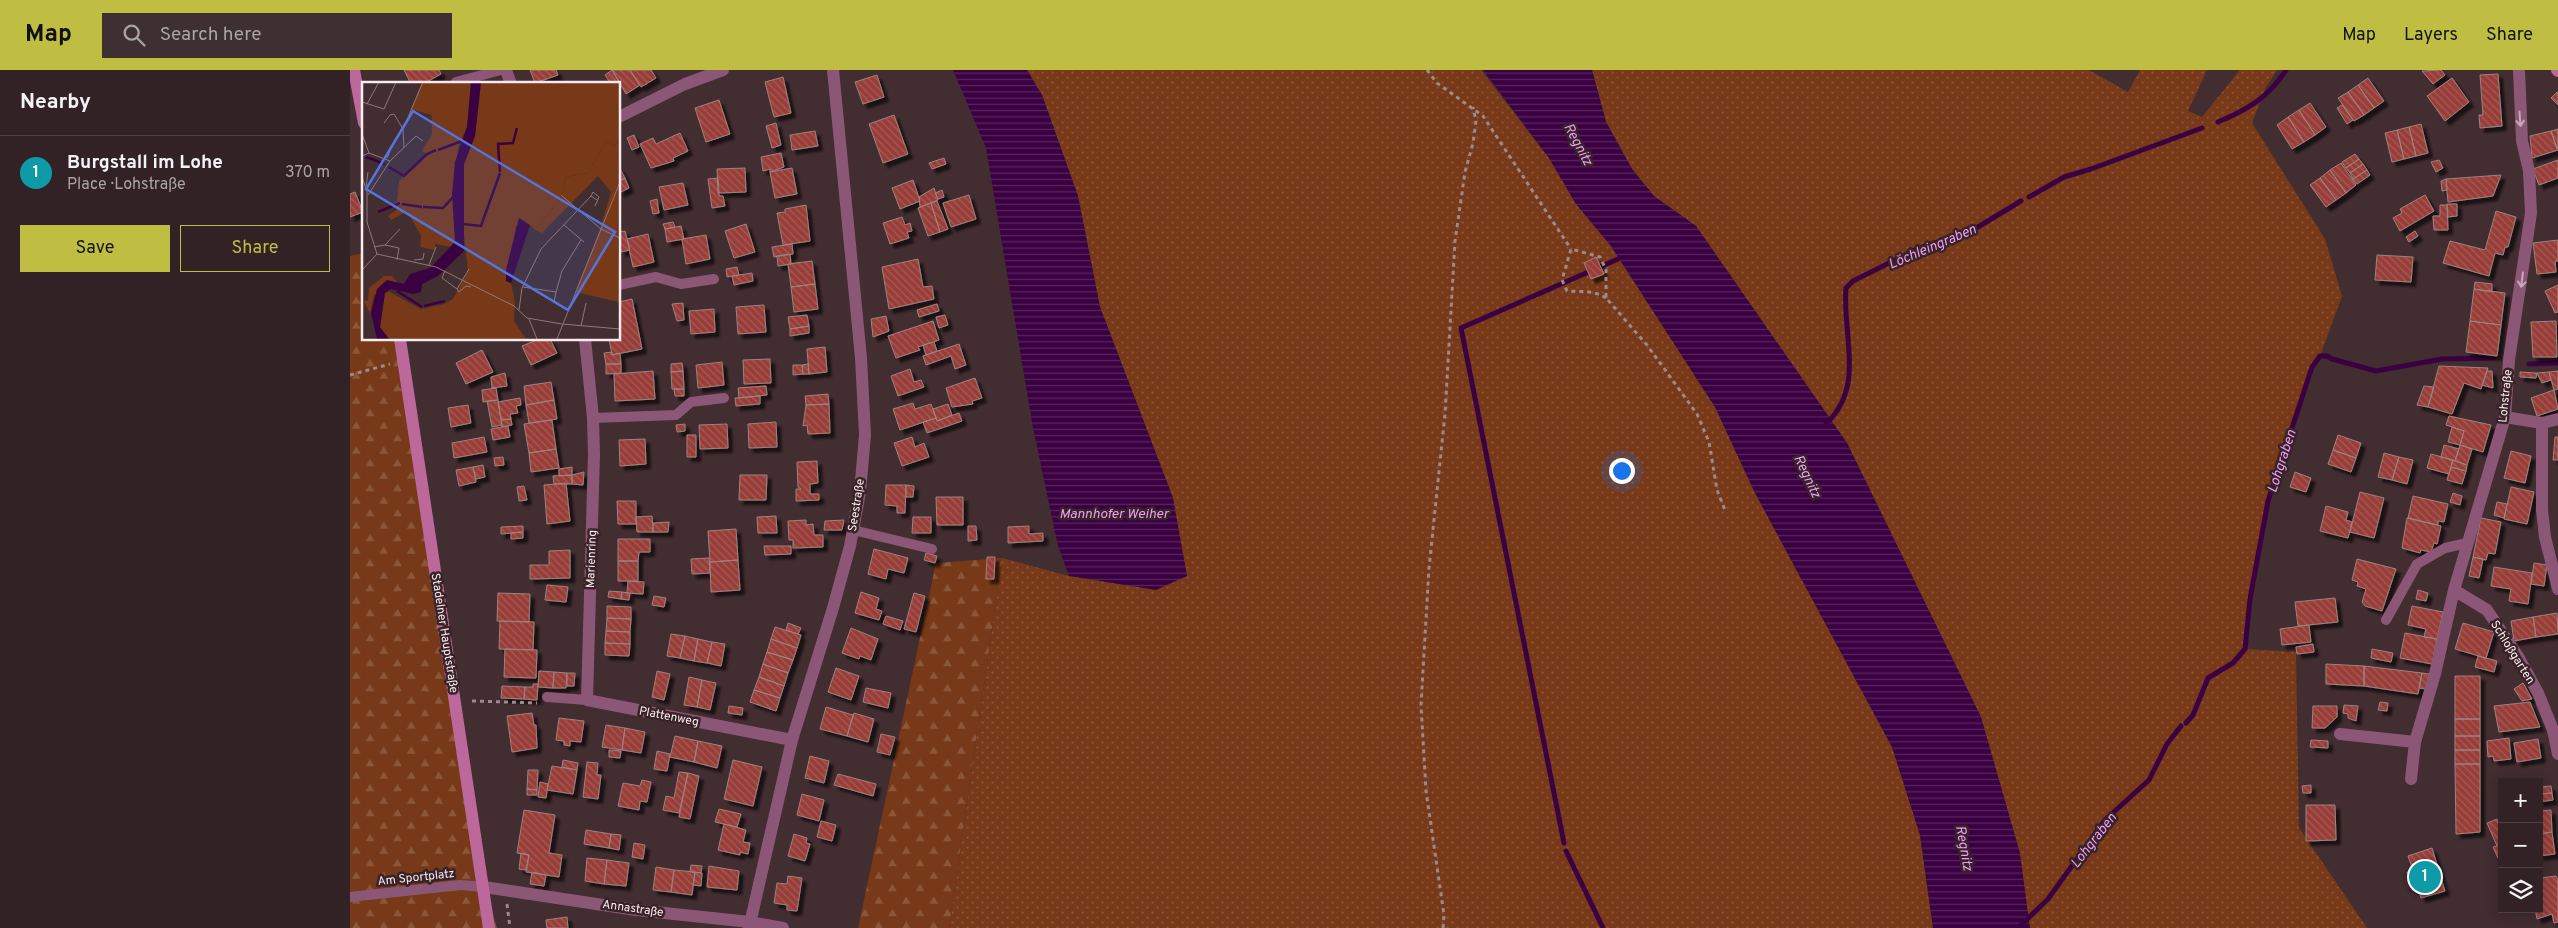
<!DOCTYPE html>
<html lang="en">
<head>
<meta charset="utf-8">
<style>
  :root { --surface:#322225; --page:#3d2f32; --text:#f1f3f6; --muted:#a8a4a7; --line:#4d3f42; --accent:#bfbe42 }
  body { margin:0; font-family:Overpass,sans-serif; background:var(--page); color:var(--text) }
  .controls { position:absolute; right:15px; bottom:15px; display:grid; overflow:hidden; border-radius:0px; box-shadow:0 2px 12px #0003 }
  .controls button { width:45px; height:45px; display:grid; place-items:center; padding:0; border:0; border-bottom:1px solid var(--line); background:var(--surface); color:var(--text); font:25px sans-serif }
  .you { position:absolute; left:1271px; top:400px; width:18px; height:18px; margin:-12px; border:4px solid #fff; border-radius:50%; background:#1a73e8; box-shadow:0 0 0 8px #1a73e833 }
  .badge { display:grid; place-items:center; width:32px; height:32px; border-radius:50%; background:var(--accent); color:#fff; font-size:16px; font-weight:700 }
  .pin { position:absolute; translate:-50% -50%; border:2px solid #fff; box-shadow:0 1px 5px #0006 }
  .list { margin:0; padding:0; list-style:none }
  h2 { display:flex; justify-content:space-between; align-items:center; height:65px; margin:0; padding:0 20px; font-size:21px }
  h2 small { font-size:16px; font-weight:400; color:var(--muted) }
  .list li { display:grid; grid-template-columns:32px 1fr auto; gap:15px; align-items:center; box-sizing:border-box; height:75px; padding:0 20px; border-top:1px solid var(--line) }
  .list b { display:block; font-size:19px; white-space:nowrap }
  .list p { margin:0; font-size:16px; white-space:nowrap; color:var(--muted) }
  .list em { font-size:16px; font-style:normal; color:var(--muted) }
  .actions { display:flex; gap:10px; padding:15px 20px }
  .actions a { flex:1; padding:11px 0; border:1px solid var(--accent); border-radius:0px; text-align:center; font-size:18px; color:var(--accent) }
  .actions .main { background:var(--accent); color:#111 }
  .icon { flex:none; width:28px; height:28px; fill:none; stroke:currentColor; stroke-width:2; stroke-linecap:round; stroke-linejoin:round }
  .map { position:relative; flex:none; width:2208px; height:858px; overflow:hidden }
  header { display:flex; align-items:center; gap:30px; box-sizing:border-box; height:70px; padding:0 25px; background:var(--accent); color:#111 }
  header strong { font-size:24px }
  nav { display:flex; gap:28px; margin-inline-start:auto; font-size:18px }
  .search { width:350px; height:45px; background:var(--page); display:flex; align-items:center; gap:12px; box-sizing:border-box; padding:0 18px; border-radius:0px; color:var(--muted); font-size:19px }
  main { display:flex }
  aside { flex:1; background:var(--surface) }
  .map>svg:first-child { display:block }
  .grass { fill:url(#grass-dots) }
  .forest { fill:url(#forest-firs) }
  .water { fill:url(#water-rules) }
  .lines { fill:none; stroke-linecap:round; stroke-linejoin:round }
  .stream { stroke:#3b0041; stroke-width:5 }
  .building { fill:url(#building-back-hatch); stroke:#9d8380; filter:url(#shadow) }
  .path { stroke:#9c8a8e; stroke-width:3; stroke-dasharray:4 4; stroke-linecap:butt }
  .service { stroke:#8c5776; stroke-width:10 }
  .minor { stroke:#8c5776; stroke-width:12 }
  .secondary { stroke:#bd689b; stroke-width:12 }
  .oneway { stroke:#c8a8b8 }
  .labels { text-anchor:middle; stroke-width:5; stroke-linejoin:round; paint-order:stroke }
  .street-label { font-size:12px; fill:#faebee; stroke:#382328 }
  .water-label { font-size:14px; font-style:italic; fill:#f09df8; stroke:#382328 }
  .inset-river { fill:none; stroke:#3b0041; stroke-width:2.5 }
  .inset-road { fill:none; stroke:#8c797d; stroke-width:1 }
  .view { fill:#5475de; fill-opacity:0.15; stroke:#5475de; stroke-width:2.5 }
  .inset-edge { fill:none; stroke:#faebee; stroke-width:2.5 }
</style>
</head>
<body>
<header>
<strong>Map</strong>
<div class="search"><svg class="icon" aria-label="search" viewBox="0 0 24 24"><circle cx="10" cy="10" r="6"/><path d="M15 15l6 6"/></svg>Search here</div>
<nav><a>Map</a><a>Layers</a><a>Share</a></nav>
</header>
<main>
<aside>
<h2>Nearby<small></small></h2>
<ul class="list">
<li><span class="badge" style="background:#0f9aa8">1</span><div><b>Burgstall im Lohe</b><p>Place · Lohstraße</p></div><em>370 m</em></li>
</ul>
<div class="actions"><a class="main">Save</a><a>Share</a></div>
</aside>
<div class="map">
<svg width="2208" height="858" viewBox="0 0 2208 858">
  <defs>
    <pattern id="grass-dots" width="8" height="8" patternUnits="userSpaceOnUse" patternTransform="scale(1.25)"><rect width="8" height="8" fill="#773917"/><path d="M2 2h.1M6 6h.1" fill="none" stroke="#8b5639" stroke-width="1.8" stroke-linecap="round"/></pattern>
    <pattern id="forest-firs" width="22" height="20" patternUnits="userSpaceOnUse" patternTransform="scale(1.25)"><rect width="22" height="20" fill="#773917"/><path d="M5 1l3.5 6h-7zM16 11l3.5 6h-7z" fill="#8b5639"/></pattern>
    <pattern id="water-rules" width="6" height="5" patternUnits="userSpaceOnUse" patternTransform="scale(1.25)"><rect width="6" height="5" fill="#3b0041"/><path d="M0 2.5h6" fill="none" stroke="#58255d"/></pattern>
    <pattern id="building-back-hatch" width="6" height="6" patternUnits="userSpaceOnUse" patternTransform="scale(1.25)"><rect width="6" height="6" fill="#983e39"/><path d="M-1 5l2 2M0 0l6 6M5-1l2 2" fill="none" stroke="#a75a56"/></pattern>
    <filter id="shadow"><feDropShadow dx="4.5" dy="4.5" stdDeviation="1" flood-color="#0009"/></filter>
  </defs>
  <rect width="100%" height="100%" fill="#422d31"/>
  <path class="grass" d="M677 0H1131L1199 88 1226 134 1261 176 1365 337 1405 423 1542 677 1570 765 1583 858H599L652 488 719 506 823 428 750 237 728 126 692 25Z
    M1242 0H1739L1778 22 1790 0H1857L1838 41 1852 47 1890 0H1927L1915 19 1902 53 1975 169 1992 226 1970 286 1962 297 1918 431 1900 529 1895 579 1946 582 1949 758 2017 858H1680L1631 647 1497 373 1346 156 1304 126 1282 99 1256 52Z"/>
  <path class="forest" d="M14 183V269H49L134 811 147 858H0V186Z
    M652 488 599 858H508L586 493Z"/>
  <path class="water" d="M603 0H677L692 25 728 126 750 237 823 428 837 506 806 520 719 506 708 476 683 358 636 78Z
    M1133 0H1242L1256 52 1282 99 1304 126 1346 156 1497 373 1631 647 1670 783 1680 858H1583L1570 765 1542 677 1405 423 1365 337 1261 176 1226 134 1199 88Z"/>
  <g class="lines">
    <path class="stream" d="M1868 52C1897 40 1919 27 1936 0
      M1679 127 1714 107 1741 99 1852 58
      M2179 294 2208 293
      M1476 354C1516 315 1492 267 1496 218L1503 211 1567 179 1623 160 1671 131
      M1836 653 1843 645 1858 608 1883 593 1895 579 1900 529 1918 431 1962 297 1970 286H1977L1982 289 2026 301 2092 289 2144 288
      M1214 773 1111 258 1268 189
      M1216 781 1253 858
      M1668 858 1698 829 1755 750 1799 710 1817 674 1831 656"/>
  </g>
  <path class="building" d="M54 0H89L91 4 73 14H61Z
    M180 0H206L208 5 185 13Z
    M262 0 270 13 268 14H261L255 5Z
    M262 0H280L290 15 276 24Z
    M280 0H301L306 8 291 17Z
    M2091 0 2095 5 2083 14 2072 1Z
    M2148 4 2152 56 2130 58 2129 45H2133L2130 5Z
    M527 5 534 27 513 34 505 12Z
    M433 7 441 43 424 47 415 12Z
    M2018 8 2034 31 2024 38 2008 15Z
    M2102 8 2119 32 2095 51 2077 26Z
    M2008 15 2024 38 2014 45 1998 22Z
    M1998 22 2014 45 2004 51 1988 28Z
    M2207 22 2208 24V35L2201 28Z
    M369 30 380 64 356 72 345 38Z
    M1960 33 1976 57 1965 65 1949 40Z
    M1992 35 2003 50 1997 54 1987 38Z
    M1949 40 1965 65 1954 72 1938 47Z
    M544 45 558 84 533 93 519 54Z
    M1938 47 1954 72 1942 79 1927 55Z
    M426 53 431 75 422 78 416 56Z
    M2071 54 2078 83 2066 86 2059 57Z
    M2059 57 2066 86 2054 89 2047 60Z
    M2208 59V78L2207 79 2201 61Z
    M2047 60 2054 89 2042 92 2035 63Z
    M465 61 468 76 442 80 440 65Z
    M2201 61 2208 80 2182 88 2180 66Z
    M330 63 338 81 323 88 324 91 301 98 290 74 303 68 306 74Z
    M284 65 289 77 282 80 277 68Z
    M431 83 434 97 420 102V99L413 101 411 87Z
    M2005 84 2009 89 1996 98 1992 92Z
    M594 88 596 94 582 99 579 93Z
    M2009 89 2013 94 2000 103 1996 98Z
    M2089 90 2093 98 2086 102 2081 92Z
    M2208 90V108L2189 115 2183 99Z
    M1991 93 2006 115 1996 123 1980 100Z
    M2013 94 2017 100 2003 109 2000 103Z
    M269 97 275 108 269 111Z
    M395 98 396 122 368 123 367 99Z
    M442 98 447 124 425 128 420 102Z
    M1980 100 1996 123 1986 130 1970 108Z
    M2017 100 2020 105 2007 114 2003 109Z
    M2151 105 2143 126 2098 132 2096 109Z
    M275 108 279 118 269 123V111Z
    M368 108 369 126H373L375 136 362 138 358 109Z
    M1970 108 1986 130 1976 137 1960 115Z
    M2096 109 2097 120 2092 121 2091 111Z
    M563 110 570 131 550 139 542 118Z
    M333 113 338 135 314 140 309 117Z
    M584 118 588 130 570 137 569 127Z
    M592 120 594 127 588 129 585 123Z
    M5 122 13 142 0 147V124Z
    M619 125 626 149 601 157 593 133Z
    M2075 125 2084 141 2050 161 2043 148 2052 143 2050 139Z
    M307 129 309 143 303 144 300 131Z
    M587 131 598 159 590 162 581 133Z
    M581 133 590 162 578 166 568 138Z
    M2097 134H2107V146L2098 147Z
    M456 135 460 171 433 175 427 143 435 142V139Z
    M2090 135H2097L2098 160H2084L2083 146H2090Z
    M2146 141 2166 147 2158 177H2155L2153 185 2145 183 2139 206 2093 193 2100 171 2135 180Z
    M552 147 555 155 560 153 562 161 557 162 559 168 540 174 533 153Z
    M323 152 325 157 315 159 313 154Z
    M396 154 405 182 384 188 375 161Z
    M331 156 334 169 317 172 315 159Z
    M275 161 280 180 271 182 269 162Z
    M2065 161 2068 166 2059 172 2056 167Z
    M298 164 304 192 283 197 277 169Z
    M356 165 360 189 336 194 332 169Z
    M2208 170V191H2205L2206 202 2187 204 2183 173Z
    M442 174 443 184 424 187 422 177Z
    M440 184 441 194 428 196 427 186Z
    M2027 185 2063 187 2061 212 2025 210Z
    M1246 187 1254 204 1241 209 1234 193Z
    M568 189 573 217 582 216 584 229 539 239 532 197Z
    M462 191 465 214 441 217 438 194Z
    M387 197 389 205 377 207 376 199Z
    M402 203 403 211 384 215 382 206Z
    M2125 212 2142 214V222L2124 219Z
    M465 214 468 239 444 242 441 217Z
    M2208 215V242L2205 243 2195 221Z
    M2124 219 2155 223 2151 255 2120 251Z
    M282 229 292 279 262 285 259 269H269V232Z
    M333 233 334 250 327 251 322 234Z
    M587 234 589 241 569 247 567 240Z
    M414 235 416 262 388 264 386 237Z
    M364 239 365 262 341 264 339 241Z
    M457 245 459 256 440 259 438 247Z
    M595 245 598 255 589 258 586 247Z
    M536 246 539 261 523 267 521 249Z
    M583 251 589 270 568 277 570 280 546 288 538 266Z
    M2120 251 2151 255 2147 286 2116 282Z
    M2206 251 2207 287H2183L2181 252Z
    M459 256V263L440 266V259Z
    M189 269H200L207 283 181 295 172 276Z
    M584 272 587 281 576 285 573 275Z
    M609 274 616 295 605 299 601 286 576 295 573 286Z
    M475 277 477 302 459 304 457 279Z
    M132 280 143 302 116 314 106 293Z
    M262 282V285L270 283 271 294H256L254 283Z
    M420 289 421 313 394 314 393 290Z
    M372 292 374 315 348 318 346 295Z
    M332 293 333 301 321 302V294Z
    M256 294H271V303L256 304Z
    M458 294 459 304H453L452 295Z
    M443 295H452L453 304 443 305Z
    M2089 296 2138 298 2131 319 2114 313 2102 344 2078 337Z
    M560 299 564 312 571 310 574 317 548 326 541 306Z
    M303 301 305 329 265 331 264 304Z
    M333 301 334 319H322L321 302Z
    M2137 301H2142L2143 318 2132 315Z
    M2208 301V319L2204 320 2199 302Z
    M2170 302 2187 303 2186 308 2170 307Z
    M2199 302 2201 310 2192 313 2187 303Z
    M155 303 157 316 142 318 141 307Z
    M625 308 632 328 622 331 623 334 602 337 596 318Z
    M201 312 204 330 176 335 174 316Z
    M416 316 417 325 389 328 388 318Z
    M2074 316 2084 317 2078 337 2067 335Z
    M146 318 148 330 133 332 132 320Z
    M324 319H334V326H325Z
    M2204 320 2208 339 2187 346 2181 328Z
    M478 324 479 334 456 335 455 326Z
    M410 326V334L386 336 385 328Z
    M170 328 171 335 166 336 168 343 160 344 161 349 151 350 148 332Z
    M148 330 152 355 142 357 137 331Z
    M204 330 207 349 179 353 176 335Z
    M563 333 565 339 581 334 586 348 550 360 543 339Z
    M479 334 480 363 458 364 457 355 453 356 456 335Z
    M598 334 602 345 587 351 583 339Z
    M118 335 121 353 101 357 98 338Z
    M609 343 612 351 577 363 573 352 586 348 587 351Z
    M2099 346 2141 355 2133 382 2110 375 2114 361 2096 355Z
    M161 349 162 355 152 357 151 350Z
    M202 350 206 379 179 383 174 354Z
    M426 352 427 377 399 378 398 354Z
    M335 354V361L327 362 326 355Z
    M377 354 378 378 350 379 349 355Z
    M158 356 160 367 143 370 141 359Z
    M2102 357 2114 361 2110 375 2098 372Z
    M337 365H346V387H337Z
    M1988 365 2011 373 2006 388 1983 380Z
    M134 367 137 382 104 388 102 373Z
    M562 367 565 377 574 373 579 387 552 396 544 373Z
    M2205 367H2208V390H2203Z
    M295 369 296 394 270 396 269 370Z
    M2094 375 2109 379 2105 391 2091 387Z
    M2110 375 2122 379 2117 395 2105 391Z
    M206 379 209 398 181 402 179 383Z
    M1983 380 2006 388 2001 402 1978 394Z
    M2161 381 2181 386 2175 413 2154 408Z
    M2034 383 2049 387 2042 410 2028 407Z
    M2081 384 2103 390 2099 404 2077 398Z
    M153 387 154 395 145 396 144 388Z
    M2049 387 2063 390 2057 414 2042 410Z
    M2103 390 2117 395 2116 401 2101 397Z
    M467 391 468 413 460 414V424H469V430L446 431V419H451L448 417 447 392Z
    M133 395 135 407 126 409 123 397Z
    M123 397 126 412 109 416 106 400Z
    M222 397V405L209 406V399Z
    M2101 397 2116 401 2112 414 2097 410Z
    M234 402 233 415 222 414V405Z
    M1945 402 1961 408 1956 422 1940 417Z
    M222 405V414H204L203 406Z
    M390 405H417L416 430H389Z
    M216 413 220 451 197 454 194 415Z
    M536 415H556L555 443H547V436L535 435Z
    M556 415 564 416 563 427H556Z
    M174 416 177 430 169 431 167 417Z
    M2161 417 2184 422 2177 454 2154 449Z
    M2010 422 2034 428 2024 468 2000 462Z
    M2103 423 2112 426 2110 435 2100 432Z
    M2063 426 2098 434 2094 452 2088 451V455L2058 448Z
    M586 427H613V455H587Z
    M267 431H286V454H268Z
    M2147 432 2157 434 2154 448 2144 445Z
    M1976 436 1998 442 1996 450 2002 452 1998 468 1970 461Z
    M302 446 303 462H287L286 447Z
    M426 446 427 463H408L407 447Z
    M563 447H581V463H562Z
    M2057 448 2091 456 2087 474 2084 473 2081 482 2071 480 2070 483 2052 478Z
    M2131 448 2151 452 2145 484 2138 483 2136 490 2123 487Z
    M456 450V455L463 454 464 465H473V477L443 478V470H439L438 451Z
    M494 450 492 460H474L475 451Z
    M319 452 318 462H303V453Z
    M173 456V462L151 464V457Z
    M618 456H626L627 470 618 471Z
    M679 456V464L693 463V471L658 473V457Z
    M386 459 388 490 360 492 358 461Z
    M173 462V468L161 469V463Z
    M268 469H300V482H289L288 491H268Z
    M414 476H441V484L415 485Z
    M524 479 558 488 554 503 538 499 536 509 518 504Z
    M220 480V508L180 509V495H199V481Z
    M576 483 587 486 585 493 574 490Z
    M637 487H645L644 509H636Z
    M2123 487 2133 489 2129 508 2119 506Z
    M359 488 360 503 342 504 341 489Z
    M2007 489 2046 499 2032 541 2015 536 2012 532 2016 519 2007 516 2008 512 2002 510Z
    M388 490 390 520 361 522 360 492Z
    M268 491H288V511H268Z
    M2184 493 2197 495 2194 516 2181 514Z
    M2144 497 2182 503 2178 534 2159 531 2161 519 2141 516Z
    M278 511 294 512 293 524 277 523Z
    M197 515 218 517 216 532 195 530Z
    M2068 520 2078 523 2076 531 2066 529Z
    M259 521 272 522 271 529 258 527Z
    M272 522 280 523 279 530 271 529Z
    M511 522 529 528 526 539 532 541 529 550 505 543Z
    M148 523 180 524 179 552 147 551Z
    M564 523 575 526 566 562 554 559Z
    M304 526 316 528 314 537 302 535Z
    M1985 528 1988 552 1948 556 1945 532Z
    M257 536 281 537V549L257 548Z
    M2062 536 2093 542 2087 569 2074 567 2076 559 2058 555Z
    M2207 543 2208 564 2186 567 2183 547Z
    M536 546 553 551 550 560 533 554Z
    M2183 547 2186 567 2164 571 2161 551Z
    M257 548 281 549 280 562 256 561Z
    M150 551 184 552 183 580 149 579Z
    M438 553 451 558 448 564 436 560Z
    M2113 553 2144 562 2136 588 2105 579Z
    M1959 555 1961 572 1932 575 1930 559Z
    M425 557 451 565 447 578 421 569Z
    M501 558 528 569 521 590 510 586 509 589 492 583Z
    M256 561 280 562V574L255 573Z
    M2055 563 2087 569 2082 594 2050 588Z
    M321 564 335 566 330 588 317 586Z
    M335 566 348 569 344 591 330 588Z
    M348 569 362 572 357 593 344 591Z
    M421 569 447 578 443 590 417 582Z
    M362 572 375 574 371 596 357 593Z
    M255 573 280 574 279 586 255 585Z
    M1963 574 1964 582 1947 584 1946 577Z
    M155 579 187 580 186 608 154 607Z
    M2022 579 2043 583 2041 592 2021 588Z
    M417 582 443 590 438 603 413 594Z
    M2128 586 2147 591 2144 602 2125 597Z
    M413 594 438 603 434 616 409 607Z
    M1976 594 2014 596V616L1976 614Z
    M2014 596 2072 603 2068 624 2014 616Z
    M486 598 509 606 501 630 478 622Z
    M189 601 204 602 203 618 188 617Z
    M307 601 320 604 314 630 302 627Z
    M204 602 217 603 216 618H203Z
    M217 603H225L224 616H217Z
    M2072 603 2079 604 2077 619 2069 618Z
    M2105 606H2130V649H2105Z
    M339 607 352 610 347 637 334 635Z
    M409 607 434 616 430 628 404 620Z
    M352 610 366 613 360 640 347 637Z
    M2173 613 2182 629 2172 631 2164 619Z
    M183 614H188L187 630 174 629 175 617H183Z
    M152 616 175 617 174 629 151 628Z
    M516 618 541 623 538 638 513 632Z
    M404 620 430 628 426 641 400 632Z
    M2030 632 2038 633 2037 641 2028 640Z
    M2180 632 2190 657 2149 662 2144 636Z
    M1994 635 2008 636 2006 651 1998 648V644L1993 643Z
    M379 636 393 638 392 645 378 643Z
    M1963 636H1987V647L1975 658H1962Z
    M476 637 503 645 497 666 470 659Z
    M182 643 184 655H186L187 678 162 682 157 646Z
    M504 643 524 649 518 672 497 666Z
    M209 648 234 651 231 672 220 671V676L214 675V671L206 670Z
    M2105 649H2130V666H2105Z
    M256 655 275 658 272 680 252 677Z
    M275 658 295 662 291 683 272 680Z
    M531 664 545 667 540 685 527 682Z
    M325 666 348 671 344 692 320 687Z
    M2105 666H2130V680H2105Z
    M2159 668 2161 689 2144 691 2143 686 2138 687 2137 671Z
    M2188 669 2191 688 2167 692 2164 673Z
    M1961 670 1978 671V678L1960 677Z
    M348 671 372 676 367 698 344 692Z
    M259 680 271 681 270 688 259 687Z
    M2105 680H2130V694H2105Z
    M307 681 320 684 317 701 304 699Z
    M460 686 479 691 474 713 455 708Z
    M213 690 228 693 227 700 212 697Z
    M383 690 412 697 403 736 374 729Z
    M237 692 248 693 247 705H251L248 729 233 727Z
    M2105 694H2130V762L2106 764Z
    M202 696 227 700 223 724 197 720Z
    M178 700H188L187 720 177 719Z
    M329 702 338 703 329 743 313 740 316 726 324 728Z
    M338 703 349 706 340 749 329 747Z
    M488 704 526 714 523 726 484 715Z
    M292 710 301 712 297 732 290 731 289 740 268 736 273 713 290 716Z
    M190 712 198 714 196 728 188 727Z
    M1961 715V723H1953L1952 716Z
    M2201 716 2202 723 2189 724V717Z
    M177 719 187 720V725H177Z
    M2202 723 2203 730 2189 732V724Z
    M452 724 474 730 469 751 447 745Z
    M1956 735H1985L1986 770 1956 771Z
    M369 739 391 744 387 757 365 752Z
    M174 740 205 745 199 783 212 785 209 807 176 802 179 785 167 783Z
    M2201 740 2202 762 2189 764V741Z
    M2147 749 2152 761V786L2148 788 2143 777 2147 776 2137 753Z
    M471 751 486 755 482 771 467 767Z
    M374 754 396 760 393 772 400 773 398 784 390 782V785L368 780Z
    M236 760 261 764 259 778 234 774Z
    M2202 762 2205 784 2189 786V764Z
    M261 764 271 765 269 780 259 778Z
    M444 764 457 768 456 773 460 774 455 791 438 786Z
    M284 773 295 775 293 789 282 787Z
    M2082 778 2095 821 2071 828 2066 812 2060 814 2057 802 2063 800 2058 786Z
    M171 783 179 785 176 800 169 799Z
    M237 788 257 790 254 814 235 811Z
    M257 790 279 793 276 816 254 814Z
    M341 795 352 796 351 803 340 802Z
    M359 796 389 801 387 820 357 817Z
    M306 797 324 800 321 822 303 820Z
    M324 800 345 802 342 825 321 822Z
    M182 802 196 805 194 816 180 814Z
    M345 802 352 803 351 816 343 815Z
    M438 806 452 808 447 841 437 840V835L424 833 427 813 437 814Z
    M2206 806 2208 810V852L2204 853 2202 844 2187 849 2185 839 2190 838V808Z
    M217 847 218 858H197L196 850Z"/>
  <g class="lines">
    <path class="path" d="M1077 0 1087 13 1133 46 1221 179
      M1256 228C1244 220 1231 222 1217 221L1212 210 1221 179 1250 187 1256 200V228L1297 275 1347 344 1359 372 1367 420 1375 440
      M0 305 40 294
      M122 631 187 633
      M157 834 160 858
      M1093 858 1094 845 1076 721 1071 635 1079 498 1095 344 1105 171 1115 102 1123 73 1126 51 1123 37"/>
    <path class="service" d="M106 12 151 0
      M269 215 306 207 331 214 364 209
      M243 348 326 345 341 332 374 328
      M503 460 582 479
      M2036 550 2067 494 2095 478 2117 473
      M197 627 237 630
      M0 827 110 815 134 817"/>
    <path class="minor" d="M156 0 161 14
      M269 47 335 14 373 0
      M235 269 243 348 244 384 237 630 442 670
      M2155 347 2192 353 2208 349
      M2192 353V440L2195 467 2208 519
      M2104 520 2137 540 2169 588 2188 623 2203 660 2208 684
      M1990 664 2065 672 2085 604 2104 520 2155 347 2159 290 2181 143 2179 101 2172 71 2169 0
      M2061 709 2065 672
      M134 817 286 840 400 852 433 858
      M399 858 442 670 483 538 500 476 510 422 515 365 511 288 483 0"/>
    <path class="secondary" d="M4 0 14 53
      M2207 0 2208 1
      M50 269 139 858"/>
  </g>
  <defs><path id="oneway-shaft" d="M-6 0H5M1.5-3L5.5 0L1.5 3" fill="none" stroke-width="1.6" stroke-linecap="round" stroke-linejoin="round" transform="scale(1.25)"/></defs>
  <g class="oneway">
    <use href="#oneway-shaft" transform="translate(2170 49) rotate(86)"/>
    <use href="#oneway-shaft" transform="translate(2172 210) rotate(97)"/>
  </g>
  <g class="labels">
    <g class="street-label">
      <text transform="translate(2155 326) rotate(-84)" y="4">Lohstraße</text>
      <text transform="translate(506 435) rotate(-81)" y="4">Seestraße</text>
      <text transform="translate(241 489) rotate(-88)" y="4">Marienring</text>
      <text transform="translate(95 563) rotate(81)" y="4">Stadelner Hauptstraße</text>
      <text transform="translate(2163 582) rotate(58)" y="4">Schloßgarten</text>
      <text transform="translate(319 646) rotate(11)" y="4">Plattenweg</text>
      <text transform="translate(66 807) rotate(-6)" y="4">Am Sportplatz</text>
      <text transform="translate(283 838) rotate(8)" y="4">Annastraße</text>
    </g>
    <g class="water-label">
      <text transform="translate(1229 74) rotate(62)" y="5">Regnitz</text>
      <text transform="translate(1582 176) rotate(-23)" y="5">Löchleingraben</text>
      <text transform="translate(1931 391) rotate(-72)" y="5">Lohgraben</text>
      <text transform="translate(1458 406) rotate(65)" y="5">Regnitz</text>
      <text x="764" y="448">Mannhofer Weiher</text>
      <text transform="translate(1743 770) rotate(-52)" y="5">Lohgraben</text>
      <text transform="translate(1615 778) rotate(80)" y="5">Regnitz</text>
    </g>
  </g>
  <g transform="translate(12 12)">
    <rect width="258" height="258" fill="#422d31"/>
    <path d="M77 0H109L105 45 96 65 92 140 94 155 89 165 73 162V168L58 165 59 154 45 129 29 138 26 134 40 124 30 126 28 124 35 119 37 99 65 72 60 69 70 52 69 25ZM119 0H257V57L253 64 244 60 226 91 204 95 199 117 173 148 168 143 154 144 144 199 149 201 153 220 152 239 164 257H27L18 245 23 211 26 209 59 227 82 222 91 217 106 189 101 143 102 82 113 54ZM22 194H30L36 201 12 213 8 232 2 219 6 218 7 206Z" fill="#773917"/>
    <path d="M60 0H77L69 33 49 27ZM257 57 256 159 257 220 213 210 238 147 249 110 236 94 180 151 173 148 199 117 204 95 226 91 244 60 253 64Z" fill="#773917"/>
    <path d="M109 0H119L113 54 102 82V169L76 194 60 202 59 210 51 212 29 207 23 211 18 245 27 257H15L9 231 15 207 25 198 42 202 48 192 68 186 93 160 90 112 93 80 105 45ZM157 136 168 143 149 201 144 199V188Z" fill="#3b0041"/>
    <path class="inset-river" d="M76 68 100 59M4 75 23 82M27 85 42 94 65 72 74 68M138 90 136 62 151 61 155 46M40 122 60 125M61 125 81 126 91 115M16 130 38 121M101 142 119 144 138 91M35 209 60 225M62 224 83 219"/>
    <path class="inset-road" d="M0 20 22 27 34 0M5 22 17 0M22 41 28 33 32 32 41 47M0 52 7 71M42 66 41 47 61 0M0 74 7 71 28 79M25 76 33 58M0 95 5 110V140L15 172 74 185 152 224 165 236 200 242M4 105 6 90M6 113 28 79 54 54 61 59M199 113 239 147 258 156M233 124 237 115 231 110 229 114 235 118M202 143 222 160M23 163 38 147M12 165 23 163 37 166 35 178M52 178 61 177 62 171M67 183 74 165M0 188 15 172M83 189 80 196 95 207 107 187M161 205 194 210 200 189 219 158M95 207 97 210 104 204 109 205M194 210 192 220 197 222M157 228 160 206 179 167 229 114M167 237 175 257M200 242 258 247M219 244 224 221M195 257 258 100"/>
    <path class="view" d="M51 29 253 150 206 228 4 107Z"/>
    <rect width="258" height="258" class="inset-edge"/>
  </g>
</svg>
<div class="controls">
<button>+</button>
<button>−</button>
<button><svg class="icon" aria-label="layers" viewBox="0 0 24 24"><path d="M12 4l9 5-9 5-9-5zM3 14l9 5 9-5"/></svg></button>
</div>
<div class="you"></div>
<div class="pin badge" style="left:2075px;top:807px;background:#0f9aa8">1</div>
</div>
</main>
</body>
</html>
